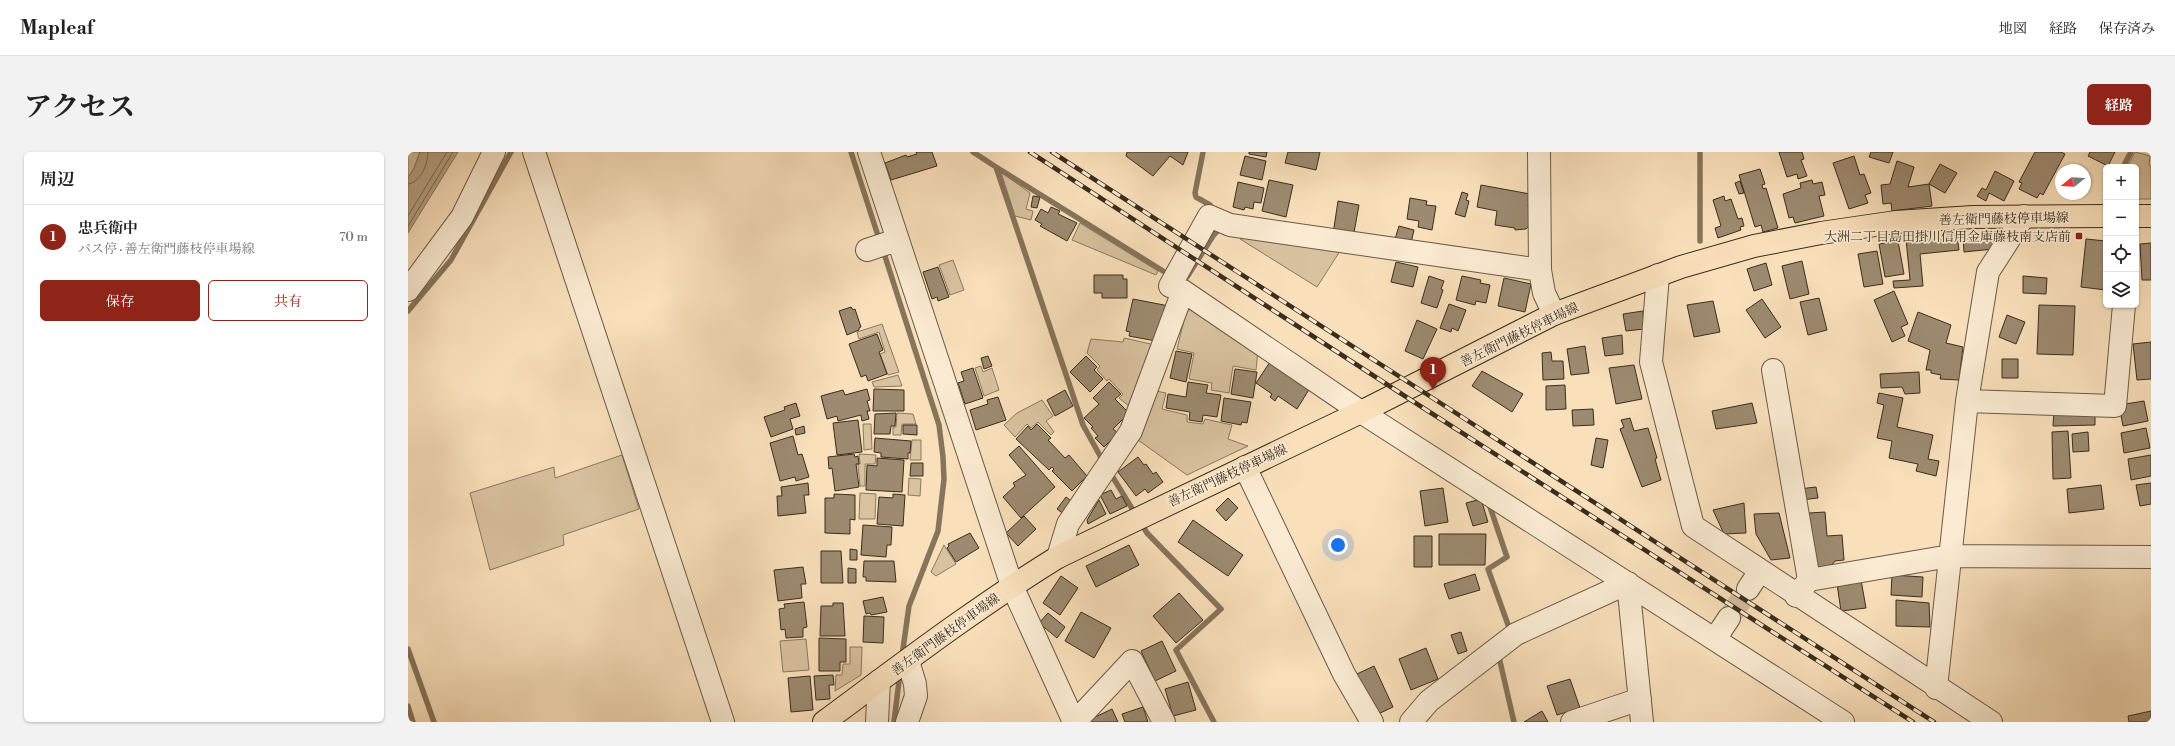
<!DOCTYPE html>
<html lang="ja">
<head>
<meta charset="utf-8">
<style>
  :root { --surface:#fff; --page:#f2f2f2; --text:#222; --muted:#767676; --line:#e0e0e0; --accent:#8f2418 }
  body { margin:0; font-family:"Libre Bodoni","Noto Serif JP",serif; background:var(--page); color:var(--text) }
  .controls { position:absolute; right:12px; top:12px; display:grid; overflow:hidden; border-radius:6px; box-shadow:0 1px 3px #0004 }
  .controls button { width:36px; height:36px; display:grid; place-items:center; padding:0; border:0; border-bottom:1px solid var(--line); background:var(--surface); color:var(--text); font:20px sans-serif }
  .compass { position:absolute; left:1647px; top:12px; width:36px; height:36px; border-radius:50%; background:var(--surface); box-shadow:0 1px 3px #0004; rotate:252deg }
  .you { position:absolute; left:930px; top:393px; width:14px; height:14px; margin:-10px; border:3px solid #fff; border-radius:50%; background:#1a73e8; box-shadow:0 0 0 6px #1a73e833 }
  .badge { display:grid; place-items:center; width:26px; height:26px; border-radius:50%; background:var(--accent); color:#fff; font-size:13px; font-weight:700 }
  .pin { position:absolute; translate:-50% -33px; filter:drop-shadow(0 1px 2px #0008) }
  .pin::after { content:''; position:absolute; top:21px; width:14px; height:12px; background:inherit; clip-path:polygon(0 0,100% 0,50% 100%) }
  .list { margin:0; padding:0; list-style:none }
  h2 { display:flex; justify-content:space-between; align-items:center; height:52px; margin:0; padding:0 16px; font-size:17px }
  h2 small { font-size:13px; font-weight:400; color:var(--muted) }
  .list li { display:grid; grid-template-columns:26px 1fr auto; gap:12px; align-items:center; box-sizing:border-box; height:64px; padding:0 16px; border-top:1px solid var(--line) }
  .list b { display:block; font-size:15px; white-space:nowrap }
  .list p { margin:0; font-size:13px; white-space:nowrap; color:var(--muted) }
  .list em { font-size:13px; font-style:normal; color:var(--muted) }
  .actions { display:flex; gap:8px; padding:12px 16px }
  .actions a { flex:1; padding:9px 0; border:1px solid var(--accent); border-radius:6px; text-align:center; font-size:14px; color:var(--accent) }
  .actions .main { background:var(--accent); color:#fff }
  .icon { flex:none; width:22px; height:22px; fill:none; stroke:currentColor; stroke-width:2; stroke-linecap:round; stroke-linejoin:round }
  .map { position:relative; flex:none; width:1743px; height:570px; overflow:hidden; border-radius:6px }
  header { display:flex; align-items:center; gap:24px; box-sizing:border-box; height:56px; padding:0 20px; background:var(--surface); border-bottom:1px solid var(--line) }
  header strong { font-size:19px }
  nav { display:flex; gap:22px; margin-inline-start:auto; font-size:14px }
  .intro { display:flex; align-items:center; justify-content:space-between; box-sizing:border-box; height:96px; padding:0 24px }
  h1 { margin:0; font-size:28px }
  .button { padding:10px 18px; border-radius:6px; background:var(--accent); color:#fff; font-size:14px; font-weight:700 }
  main { display:flex; gap:24px; padding:0 24px }
  aside { flex:1; background:var(--surface); border-radius:6px; box-shadow:0 1px 3px #0004 }
  .map>svg:first-child { display:block }
  .green { fill:#d9c2a0; stroke:#8a785f }
  .water { fill:#b8a386; stroke:#86745c }
  .lines { fill:none; stroke-linecap:round; stroke-linejoin:round }
  .shore { stroke:#796852; stroke-width:1 }
  .stream { stroke:#86745c; stroke-width:5.5 }
  .building { fill:#9d8a70; stroke:#3a2d1e }
  .minor-tunnel { stroke:#d3bc9c; stroke-width:22; stroke-dasharray:22 11; stroke-linecap:butt }
  .minor-casing { stroke:#6a5a45; stroke-width:24 }
  .major-casing { stroke:#3a2d1e; stroke-width:24 }
  .minor { stroke:#fbebd3; stroke-width:22 }
  .major { stroke:#f9e0bb; stroke-width:22 }
  .rail-casing { stroke:#3a2d1e; stroke-width:4.5 }
  .rail { stroke:#fbebd3; stroke-width:3; stroke-dasharray:9; stroke-linecap:butt }
  .poi-dot { fill:#8f2418; stroke:#fbebd3; stroke-width:1.5 }
  .labels { text-anchor:middle; stroke-width:3.5; stroke-linejoin:round; paint-order:stroke }
  .street-label { font-size:13px; fill:#3a2d1e; stroke:#fbebd3 }
  .poi-label { font-size:13px; fill:#3a2d1e; stroke:#fbebd3; text-anchor:end }
</style>
</head>
<body>
<header>
<strong>Mapleaf</strong>
<nav><a>地図</a><a>経路</a><a>保存済み</a></nav>
</header>
<div class="intro"><h1>アクセス</h1><a class="button">経路</a></div>
<main>
<aside>
<h2>周辺<small></small></h2>
<ul class="list">
<li><span class="badge">1</span><div><b>忠兵衛中</b><p>バス停 · 善左衛門藤枝停車場線</p></div><em>70 m</em></li>
</ul>
<div class="actions"><a class="main">保存</a><a>共有</a></div>
</aside>
<div class="map">
<svg width="1743" height="570" viewBox="0 0 1743 570">
  <rect width="100%" height="100%" fill="#f9e0bb"/>
  <filter id="stains"><feTurbulence type="fractalNoise" baseFrequency=".005" numOctaves="4"/><feColorMatrix values="0 0 0 0 .2 0 0 0 0 .09 0 0 0 0 .02 0 0 0 .5 -.17"/></filter>
  <radialGradient id="worn" r=".72"><stop offset=".6" stop-color="#630" stop-opacity="0"/><stop offset="1" stop-color="#630" stop-opacity=".3"/></radialGradient>
  <path class="green" d="M0 0H12L6 16 0 26Z
    M1727 0 1742 4 1741 13 1743 14V47H1728V15H1719Z
    M593 20 622 41 618 57 625 59 623 68 607 64Z
    M672 71 750 119 748 123 664 88Z
    M836 80 932 99 909 135 832 87Z
    M545 108 556 138 542 143 531 113Z
    M779 156 850 198 848 218 825 214 821 241 803 238 804 231 781 227 786 201 769 197Z
    M474 172 491 220 480 223 472 202 477 200 471 180 451 187 449 180Z
    M716 186 747 193 722 255 711 246 715 242 701 227 699 229 689 218 692 214 679 201 683 187 715 190Z
    M573 214 575 220 584 216 591 238 576 244 567 216Z
    M490 223 494 234 466 235 464 230Z
    M748 239 758 241 754 257 779 263V270L795 272 797 267 824 273 820 287 840 294 779 323 730 288Z
    M634 248 645 264 638 269 646 280 643 283 630 270 623 276 619 272 607 285 596 273 609 261Z
    M489 261 505 262 508 272H494L493 283H485V275H488Z
    M455 272H463L464 297 456 298Z
    M504 288H513V308H502Z
    M451 302 468 303 467 312H457V334H452L450 312H452Z
    M214 303 231 357 155 383 156 393 82 418 62 341 146 315 147 326Z
    M501 326 513 327 512 344 500 343Z
    M452 341 468 342 467 367H451Z
    M536 393 548 412 528 424 523 420Z
    M398 487 401 518 375 520 372 489Z
    M442 495H454L453 523 427 539 428 523H434L435 512H442Z"/>
  <path class="water" d="M12 0H50L0 81V26L6 16Z"/>
  <g class="lines">
    <path class="shore" d="M0 32C13 31 20 11 20 0
      M0 64 39 0
      M0 74 45 0"/>
    <path class="stream" d="M443 0 472 90
      M565 0 588 15 675 273 696 311
      M795 0 787 41 788 45 802 53
      M588 15 763 124
      M1715 15 1723 0
      M1292 89V0
      M475 98 531 273 535 305 536 327 530 379 501 454 494 504
      M779 125 805 84 813 75
      M0 159 43 108 103 0
      M701 319 728 363
      M1081 352 1099 405 1080 417 1103 481
      M733 371 739 381 813 457 768 498 806 570
      M0 497 26 570
      M1094 503 1091 505 1106 570
      M0 554 5 570
      M486 570 492 521"/>
  </g>
  <path class="building" d="M508 0H524L529 14 483 28 477 11 498 3 499 5 509 2Z
    M719 0H780L775 13 762 4 745 24 718 4Z
    M841 0H859L858 5 841 2Z
    M880 0H912L908 18 877 11Z
    M1371 0H1394L1396 7 1393 8 1399 24 1390 27 1389 22 1379 25Z
    M1463 0H1485L1481 11 1461 5Z
    M1627 0H1653L1657 2 1635 43 1632 41 1629 46 1611 37 1614 31 1611 30Z
    M1682 0H1707L1700 14 1680 4Z
    M837 4 858 9 854 28 832 23Z
    M1446 4 1452 23 1456 22 1463 41 1457 43 1460 51 1441 57 1425 11Z
    M1489 9 1506 15 1500 35 1521 32 1524 54 1484 59 1483 51 1475 52 1473 33 1482 32Z
    M1532 12 1549 21 1537 41 1521 32Z
    M1352 17 1357 32 1354 33 1355 37 1358 36 1370 76 1355 80 1353 73 1347 75 1331 23Z
    M1587 19 1606 29 1596 49 1581 41 1578 49 1569 44 1574 36 1578 38Z
    M861 28 885 33 878 65 854 59Z
    M1404 28 1405 32 1414 30 1417 43 1411 44 1416 64 1387 71 1385 65 1381 66 1375 42 1393 36 1392 31Z
    M1332 29 1336 41 1331 42 1327 31Z
    M830 30 856 36 853 51 846 50 845 57 837 55 836 58 825 55Z
    M1073 33 1122 42 1120 54 1124 59 1125 69 1118 77 1107 78V76L1087 73 1089 59 1069 55Z
    M1054 40 1060 42 1058 48 1061 49 1057 65 1047 62Z
    M625 44 632 45 629 56 623 55Z
    M1316 44 1317 49 1323 47 1330 67 1334 66 1336 74 1332 75 1333 78 1310 86 1307 76 1313 74 1305 48Z
    M1002 46 1019 49 1018 53 1028 54 1024 78 1010 75 1011 69 999 67Z
    M930 49 951 53 945 86 925 82Z
    M643 55 652 59 650 62 669 71 659 89 632 74 634 72 627 68 633 57 640 61Z
    M991 74 1006 78 1003 91 987 87Z
    M1549 83 1551 98 1512 102 1515 134 1486 136 1485 129 1502 128 1498 87Z
    M1577 83V90L1590 89 1586 97 1556 100 1555 85Z
    M1678 87 1698 89V138L1673 135Z
    M1490 89 1496 122 1477 125 1471 92Z
    M1743 91V128H1734L1732 92Z
    M1469 99 1475 132 1456 135 1450 102Z
    M1394 109 1401 142 1382 147 1374 114Z
    M988 110 1010 115 1005 135 983 130Z
    M1358 111 1364 133 1346 139 1339 117Z
    M530 115 541 145 530 149 529 145 524 147 515 120Z
    M686 123H715V127H719V146H694V141H686Z
    M1021 124 1036 129 1033 137 1035 138 1029 156 1013 151Z
    M1054 124 1073 128 1072 131 1082 133 1078 151 1068 149 1067 153 1048 148Z
    M1615 124 1639 126 1638 142 1615 141Z
    M1096 126 1123 132 1117 160 1090 154Z
    M1486 139 1500 172 1493 175 1497 184 1484 190 1466 148Z
    M1411 146 1419 178 1400 183 1392 150Z
    M725 147 761 154 748 189 721 184 722 180 718 179Z
    M1354 147 1373 175 1357 186 1338 158Z
    M1305 149 1312 180 1286 185 1279 153Z
    M1041 152 1058 158 1050 179 1044 176 1043 180 1032 176Z
    M1631 153 1667 154 1665 203 1629 202Z
    M443 155 445 158 447 157 453 175 451 176V178L439 183 431 159Z
    M1235 159 1236 177 1218 179 1215 162Z
    M1510 160 1543 173 1538 191 1555 195 1551 228 1532 227 1533 223 1523 221V218H1518L1522 198 1500 189Z
    M1599 163 1617 170 1608 192 1591 185Z
    M1009 168 1029 177 1015 207 997 199Z
    M469 182 475 198 471 200 479 222 460 229 458 223 453 225 441 192Z
    M1214 183 1215 202 1197 204 1194 186Z
    M1743 190V227L1729 228 1725 192Z
    M1177 194 1181 221 1163 223 1159 197Z
    M768 199 784 202 778 230 762 226Z
    M1143 200 1144 209H1155L1156 227 1135 228 1134 201Z
    M580 204 584 214 576 217 573 206Z
    M678 204 689 215 686 218 695 227 682 240 662 220Z
    M1594 207H1610V226H1594Z
    M862 210 902 236 889 257 870 244 867 249 862 245 864 242 848 231Z
    M1226 213 1234 247 1208 252 1201 216Z
    M565 216 575 246 557 252 550 231 556 229 553 220Z
    M827 217 849 220 845 246 823 242Z
    M1074 219 1115 242 1104 260 1064 234Z
    M1511 220 1512 241 1497 242 1494 235 1473 236 1472 222Z
    M701 230 713 242 707 247 721 261 705 277 710 281 696 295 687 286 690 284 683 276 685 275 676 266 691 252 685 246Z
    M780 230 800 233 798 241 813 243 809 265 795 263 794 270 781 268 782 260 758 256 760 242 778 245Z
    M1157 233 1158 257 1138 258V234Z
    M459 237 462 248 459 249 462 259H459L461 267 454 269 453 263 430 269 429 264 419 267 413 244 435 238 437 243Z
    M466 237 496 238V259H465Z
    M657 238 665 254 647 264 639 248Z
    M1471 241 1495 246 1489 275 1525 283 1520 307 1531 309 1528 324 1508 319 1510 312 1481 306 1484 289 1469 286 1476 253 1469 251Z
    M590 245 598 268 568 278 562 258 580 252 579 248Z
    M816 246 843 250 839 271 834 270 833 273 813 269Z
    M1736 249 1740 269 1715 274 1711 253Z
    M388 251 392 264 382 267 385 277 363 285 356 265 377 258 376 255Z
    M1344 251 1349 271 1308 277 1304 259Z
    M1185 257 1186 273 1165 274 1164 258Z
    M1687 258V273L1645 274 1646 259Z
    M488 261 487 274H483L482 282H466L467 262Z
    M1222 266 1226 279 1240 276 1249 306 1247 307 1253 328 1234 335 1212 277 1216 275 1213 268Z
    M450 268 454 300 429 303 425 271Z
    M629 272 643 286 640 288 657 306 661 303 679 324 664 339 644 319 646 317 644 315 641 318 608 287 620 274 623 278Z
    M495 273H509V283L495 282Z
    M396 274 397 281 388 283 387 277Z
    M1738 276 1742 296 1716 301 1713 281Z
    M1660 279 1663 326 1645 327 1644 280Z
    M1680 280 1681 299 1665 300 1664 282Z
    M385 284 390 303 394 302 401 325 388 329 387 325 372 329 362 291Z
    M467 286 503 289 502 301H500V307L473 305V301L466 300Z
    M1188 286 1200 288 1195 316 1183 313Z
    M611 294 647 335 613 366 595 345 607 334 605 331 618 323 601 303Z
    M446 302 447 305 450 304 451 312H448L451 335 427 339 424 316 421 317 420 305Z
    M1743 303V324L1723 328 1720 307Z
    M730 305 736 313 738 312 745 322 748 320 755 330 740 341 737 337 728 344 710 320Z
    M469 306 496 308 494 340 458 338 459 313 469 314Z
    M503 311H515V324H502Z
    M400 331 401 343H396L398 361 370 364 369 344H374L373 335Z
    M1743 331V352L1732 354 1728 333Z
    M1693 333 1696 357 1661 361 1659 337Z
    M1408 335 1410 346 1393 348 1391 337Z
    M1035 336 1040 370 1017 374 1012 339Z
    M703 338 708 347 714 344 719 354 702 362 692 343Z
    M426 342 447 343V368L442 367V382L417 381V346H426Z
    M485 342 497 343 495 374 469 372 471 345 485 346Z
    M658 345 666 351 657 363 649 357Z
    M820 346 830 356 818 369 808 358Z
    M1073 347 1080 370 1065 374 1058 351Z
    M691 348 698 362 680 372 679 368Z
    M1336 351 1338 381 1316 382 1305 358Z
    M1417 360 1419 384 1434 383 1436 408 1427 409 1423 414 1406 415 1401 361Z
    M1371 361 1382 406 1363 408 1348 382 1346 362Z
    M616 364 628 377 610 394 598 381Z
    M785 368 835 403 820 424 770 390Z
    M455 373 484 375 483 393H479L478 405 453 403Z
    M562 381 571 396 548 410 539 396 541 394 540 392Z
    M1031 382H1078L1077 413H1031Z
    M1006 384H1024V415H1006Z
    M721 393 731 413 688 435 678 414Z
    M442 397 449 398V408H442Z
    M413 399H433L435 431H413Z
    M456 409H486L488 430 458 429V425H455Z
    M395 415 398 432H393L394 446 370 449 366 418Z
    M440 416 448 417V431H440Z
    M1067 422 1072 438 1041 447 1036 432Z
    M1484 423 1515 425 1514 445 1483 443Z
    M653 424 670 436 652 463 635 451Z
    M1453 428 1458 456 1433 459 1429 432Z
    M771 441 795 468 768 491 745 464Z
    M475 445 479 460 463 463 462 461 458 462 455 449Z
    M1488 448 1521 451 1522 475 1488 474Z
    M396 450 399 475 395 476V485L378 486 377 477 373 478 371 457 377 456 376 452Z
    M425 451H435L437 484H412L413 454H425Z
    M673 460 703 476 686 506 657 489Z
    M640 461 657 475 649 486 631 471Z
    M456 464 476 465 475 491 455 490Z
    M1053 480 1059 499 1050 502 1043 483Z
    M411 486 438 487V510H432V519H411Z
    M754 489 768 519 747 529 733 499Z
    M1018 496 1030 527 1003 538 991 507Z
    M966 514 985 555 968 563 949 522Z
    M425 523 426 533H421L422 547 408 548 406 524Z
    M402 524 405 558 383 560 380 526Z
    M1162 527 1172 556 1149 563 1139 534Z
    M780 530 788 558 765 564 757 537Z
    M735 555 740 570H717L714 562Z
    M704 557 710 570H682L681 568Z
    M1134 559 1140 570H1116Z
    M1743 559V570H1721L1720 564Z"/>
  <g class="lines">
    <path class="minor-tunnel" d="M1321 466 1340 437"/>
    <g class="minor-casing">
      <path id="minor" d="M126 0 315 570
        M461 0 604 434 666 570
        M1131 0 1132 118 1136 141 1146 162
        M459 98 489 88
        M1132 118 822 73 801 64 762 134 775 139 953 260 1435 570
        M1250 123 1243 210 1285 374 1583 570
        M0 138 54 65 86 0
        M1365 218 1401 428
        M1559 249 1707 254 1716 153
        M837 315 936 522 964 570
        M650 405 660 372 723 279 775 139
        M1220 431 1234 570
        M1340 437 1352 419
        M1388 444 1401 428 1542 404 1743 405
        M1307 487 1321 466
        M1528 536 1559 249 1580 120 1616 64
        M469 570 471 529
        M499 570 508 544 507 532 500 509
        M667 570 724 509 756 570
        M1003 570 1021 549 1108 482 1220 431
        M1164 570 1232 547"/>
    </g>
    <g class="major-casing">
      <path id="major" d="M1728 64H1743
        M416 570C493 513 569 455 650 405L953 260 1146 162 1273 115 1346 94 1413 81 1488 70 1565 65 1698 64"/>
    </g>
    <use href="#minor" class="minor"/>
    <use href="#major" class="major"/>
    <g class="rail-casing">
      <path id="rail" d="M622 0 1006 250 1505 570
        M644 0 1526 570"/>
    </g>
    <use href="#rail" class="rail"/>
  </g>
  <rect class="poi-dot" x="1667" y="80" width="8" height="8" rx="2"/>
  <g class="labels">
    <g class="street-label">
      <text transform="translate(1596 66) rotate(-1)" y="5">善左衛門藤枝停車場線</text>
      <text transform="translate(1111 182) rotate(-26)" y="5">善左衛門藤枝停車場線</text>
      <text transform="translate(819 323) rotate(-25)" y="5">善左衛門藤枝停車場線</text>
      <text transform="translate(537 482) rotate(-36)" y="5">善左衛門藤枝停車場線</text>
    </g>
    <g class="poi-label">
      <text x="1663" y="89">大洲二丁目島田掛川信用金庫藤枝南支店前</text>
    </g>
  </g>
  <rect width="100%" height="100%" filter="url(#stains)"/>
  <rect width="100%" height="100%" fill="url(#worn)"/>
</svg>
<div class="controls">
<button>+</button>
<button>−</button>
<button><svg class="icon" aria-label="locate" viewBox="0 0 24 24"><circle cx="12" cy="12" r="6"/><path d="M12 2v4M12 18v4M2 12h4M18 12h4"/></svg></button>
<button><svg class="icon" aria-label="layers" viewBox="0 0 24 24"><path d="M12 4l9 5-9 5-9-5zM3 14l9 5 9-5"/></svg></button>
</div>
<svg class="compass" viewBox="-18 -18 36 36"><path d="M0-13l5 13h-10z" fill="#e53935"/><path d="M0 13l5-13h-10z" fill="#767676"/></svg>
<div class="you"></div>
<div class="pin badge" style="left:1025px;top:238px">1</div>
</div>
</main>
</body>
</html>
